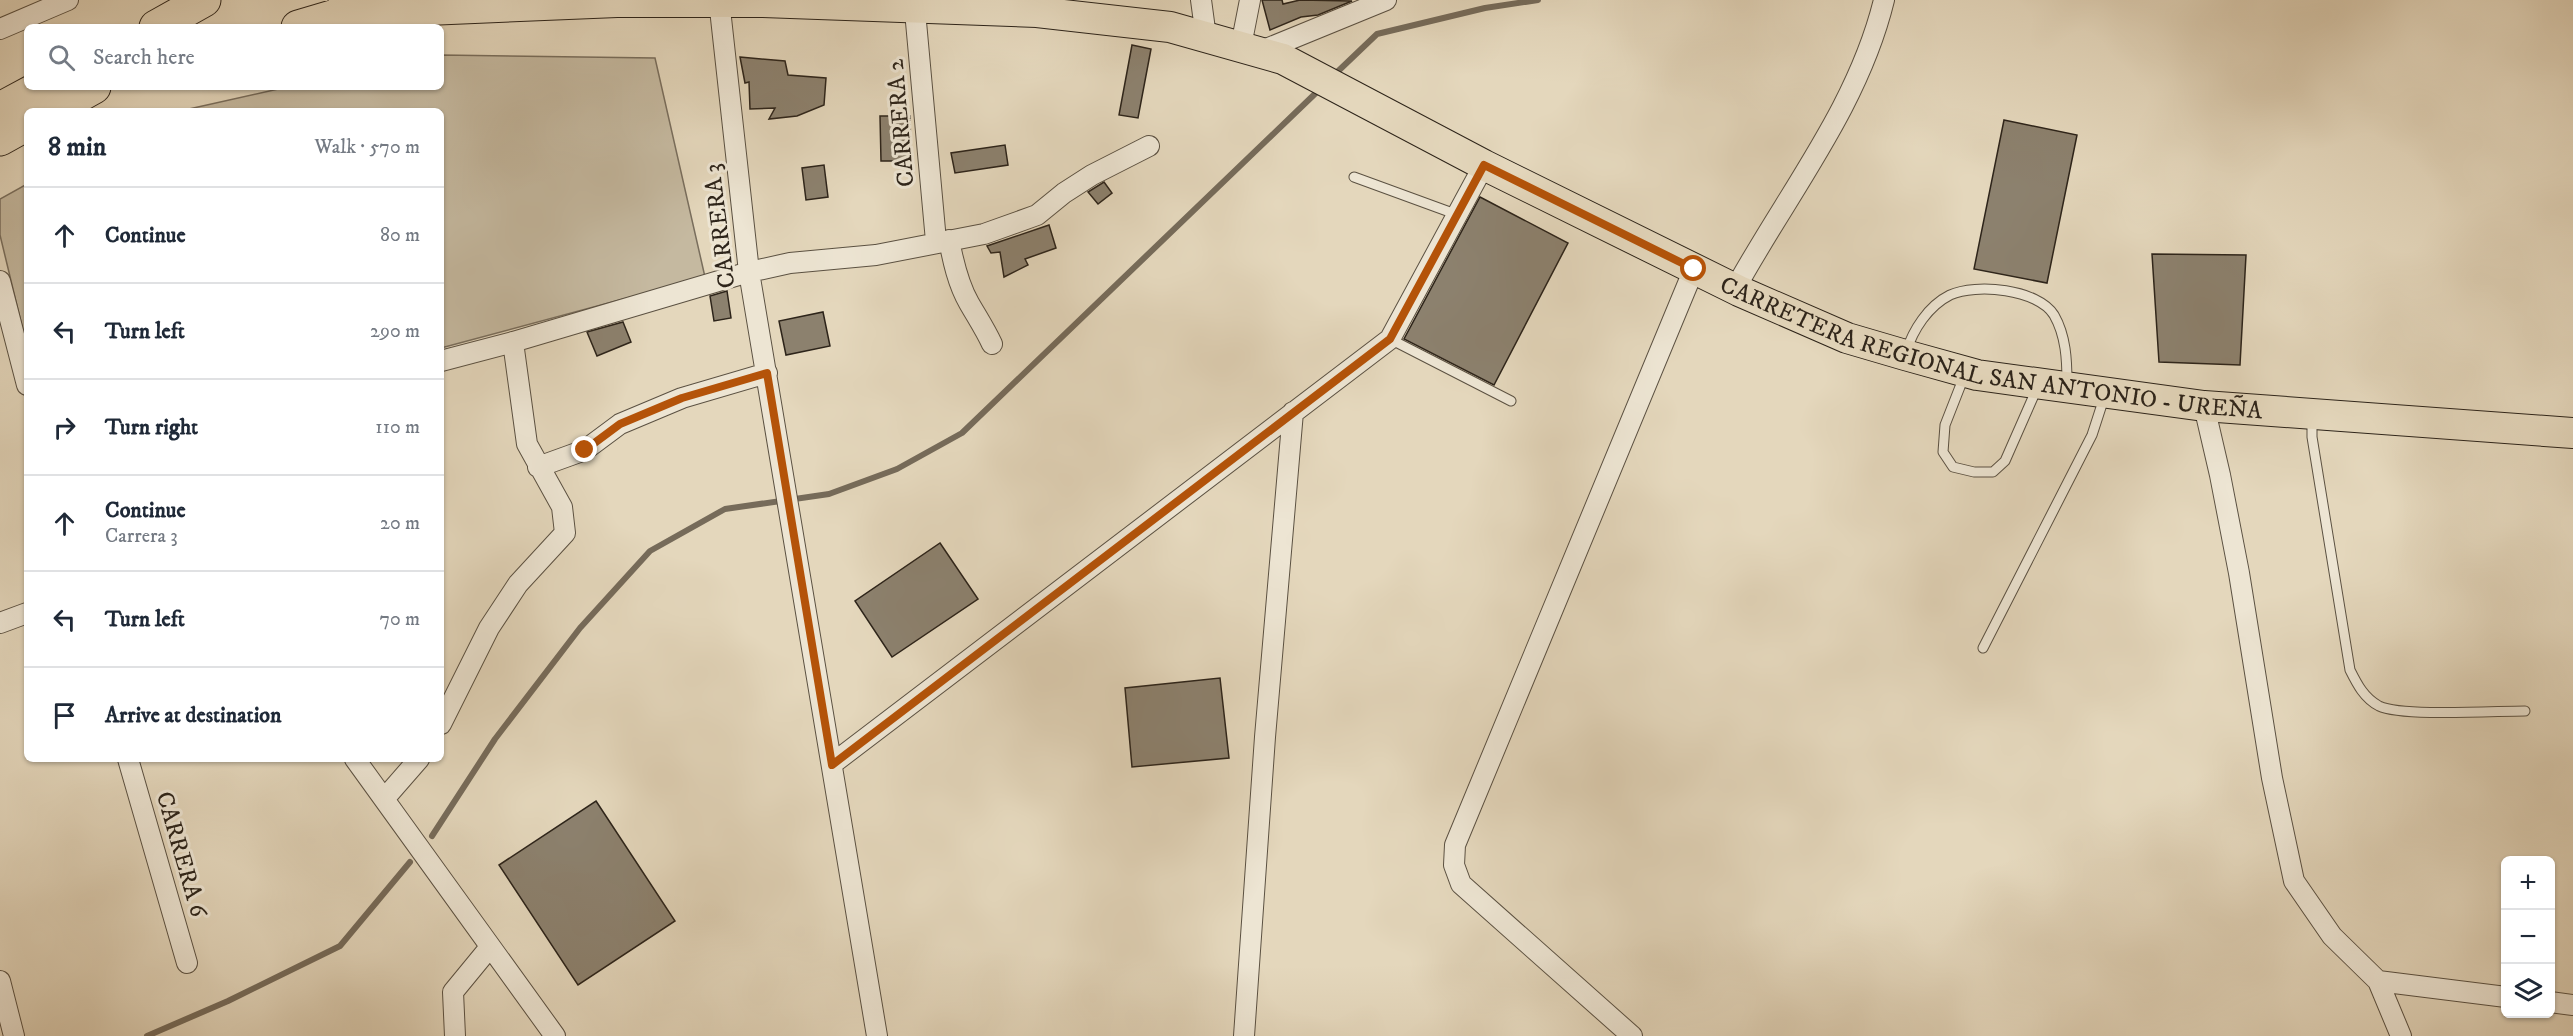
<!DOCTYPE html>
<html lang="en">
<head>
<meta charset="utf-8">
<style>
  :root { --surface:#fff; --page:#f6f6f7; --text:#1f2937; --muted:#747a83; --line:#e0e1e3 }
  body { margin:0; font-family:"IM FELL DW Pica",serif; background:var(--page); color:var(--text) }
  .controls { position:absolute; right:18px; bottom:18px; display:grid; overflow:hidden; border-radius:9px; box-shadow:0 2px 4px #0004 }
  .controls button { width:54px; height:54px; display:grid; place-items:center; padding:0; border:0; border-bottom:2px solid var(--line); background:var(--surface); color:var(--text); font:30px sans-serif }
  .stop { position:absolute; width:18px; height:18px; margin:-14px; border:4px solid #b45309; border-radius:50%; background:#fff }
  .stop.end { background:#b45309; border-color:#fff; box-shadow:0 2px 6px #0008 }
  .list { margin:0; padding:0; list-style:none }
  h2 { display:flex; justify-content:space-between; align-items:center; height:78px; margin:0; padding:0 24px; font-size:26px }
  h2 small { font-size:20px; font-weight:400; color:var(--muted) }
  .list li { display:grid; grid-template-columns:39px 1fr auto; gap:18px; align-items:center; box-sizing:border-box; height:96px; padding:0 24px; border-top:2px solid var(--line) }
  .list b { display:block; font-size:22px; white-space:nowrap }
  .list p { margin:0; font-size:20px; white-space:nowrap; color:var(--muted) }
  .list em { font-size:20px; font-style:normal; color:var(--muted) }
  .icon { flex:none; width:33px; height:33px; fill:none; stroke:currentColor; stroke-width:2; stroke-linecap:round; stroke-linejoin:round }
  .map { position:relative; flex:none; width:2573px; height:1036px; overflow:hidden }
  .search { position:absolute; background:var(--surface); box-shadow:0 2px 4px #0004; left:24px; top:24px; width:420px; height:66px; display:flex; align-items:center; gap:15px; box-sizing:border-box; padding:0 21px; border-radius:9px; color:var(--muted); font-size:22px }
  .panel { position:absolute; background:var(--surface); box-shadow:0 2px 4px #0004; left:24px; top:108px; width:420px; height:654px; border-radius:9px }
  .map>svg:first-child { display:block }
  .green { fill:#c5b9a0; stroke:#796e5d; stroke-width:1.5 }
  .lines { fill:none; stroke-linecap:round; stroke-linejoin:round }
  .stream { stroke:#766b5a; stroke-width:6 }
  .building { fill:#8c816e; stroke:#2d241a; stroke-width:1.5 }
  .lane-casing { stroke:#5b5142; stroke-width:11 }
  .street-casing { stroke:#5b5142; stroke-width:22 }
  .primary-casing { stroke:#2d241a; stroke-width:32 }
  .highway-casing { stroke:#2d241a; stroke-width:35 }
  .lane { stroke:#ede5d3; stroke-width:9 }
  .street { stroke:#ede5d3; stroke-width:20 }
  .primary { stroke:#e4d7bc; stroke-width:30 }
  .highway { stroke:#e4d7bc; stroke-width:33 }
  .route { stroke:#b45309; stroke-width:8 }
  .labels { text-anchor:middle; stroke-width:6; stroke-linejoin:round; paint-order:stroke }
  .street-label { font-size:24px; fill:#2d241a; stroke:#ede5d3 }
</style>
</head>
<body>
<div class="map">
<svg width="2573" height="1036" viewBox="0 0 2573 1036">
  <rect width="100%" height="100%" fill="#e4d7bc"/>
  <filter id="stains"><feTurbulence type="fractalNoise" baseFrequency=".00333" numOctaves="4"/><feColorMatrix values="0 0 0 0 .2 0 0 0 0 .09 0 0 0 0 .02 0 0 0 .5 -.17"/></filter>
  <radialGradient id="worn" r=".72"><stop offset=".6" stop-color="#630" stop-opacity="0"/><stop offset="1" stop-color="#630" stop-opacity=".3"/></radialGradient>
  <path class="green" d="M441 55 655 58 705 277 441 348V111H180L287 87H441Z
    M27 184V347L0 235V199Z"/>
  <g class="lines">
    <path class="stream" d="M1333 76 1377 34 1485 8 1538 0
      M432 836 495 739 580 628 650 551 725 509 829 494 897 469 962 433 1320 89
      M147 1036 228 1001 340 946 410 862"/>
  </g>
  <path class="building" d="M1262 0H1282L1283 4 1300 0 1352 1 1318 15 1301 17 1270 30Z
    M1132 45 1151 49 1138 118 1119 115Z
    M740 57 785 61 788 75 826 78 824 105 797 116 769 119 775 108 750 109 749 82 745 83Z
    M880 116H910L911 161H881Z
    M2004 120 2077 135 2047 283 1974 269Z
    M1005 145 1008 165 955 173 951 153Z
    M824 165 828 197 806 200 802 168Z
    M1104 182 1112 193 1098 204 1088 192Z
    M1480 197 1568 243 1494 385 1404 339Z
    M1049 225 1056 248 1025 259 1028 265 1004 277 1000 252 991 253 987 246Z
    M2152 254 2246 255 2240 365 2159 362Z
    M727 291 731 318 714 321 710 296Z
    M823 312 830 346 786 355 779 321Z
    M623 322 631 342 597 356 587 332Z
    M940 543 978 599 892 657 855 601Z
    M1220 678 1229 758 1132 767 1125 688Z
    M596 801 675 921 578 985 499 865Z"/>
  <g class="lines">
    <g class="lane-casing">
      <path id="lane" d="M1354 177 1458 215
        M1390 339 1511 401
        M1906 352C1913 330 1928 306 1950 295 1976 283 2038 289 2054 315 2066 336 2067 360 2067 383
        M1965 374 1945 425 1943 452 1953 467 1974 472H1993L2005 461 2038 386
        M2312 418V437L2350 670C2357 684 2364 698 2379 706 2402 717 2495 711 2525 711
        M1983 648 2092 435 2105 395"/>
    </g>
    <g class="street-casing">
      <path id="street" d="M719 0 749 272 877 1036
        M914 0 936 241
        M1201 0 1206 37
        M0 29 68 0
        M1241 46 1250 0
        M1259 52 1386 0
        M949 240C953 261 958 284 969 303 977 317 985 329 992 344
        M0 281 27 385
        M1735 289C1787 194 1858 107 1884 0
        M441 361 513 342 749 272 790 263 876 255 984 234 1037 215 1064 193 1092 175 1149 146
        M2204 406 2220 475 2239 573 2272 778 2294 881 2332 936 2378 981 2401 1036
        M538 467 585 450 620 424 682 398 767 373
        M0 623 27 613
        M441 724 489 628 518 584 565 533 562 507 527 444 513 342
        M128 759 187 963
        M355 759 555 1036
        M832 764 1390 339 1484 165
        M385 798 419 759
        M0 981 14 1036
        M2378 981 2506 997
        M2550 1002 2573 1005
        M455 1036 453 992 490 947
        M1244 1036 1265 737 1293 412
        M1632 1036 1461 884 1454 865 1455 845 1694 269"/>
    </g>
    <g class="primary-casing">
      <g id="primary">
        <path id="s1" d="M427 10 617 2H763L1037 12 1170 27 1283 59 1484 165 1739 291 1847 338 1905 355 1977 375 2204 406 2573 433"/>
      </g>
    </g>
    <g class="highway-casing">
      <path id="highway" d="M345 0C377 22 411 20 443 0
        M156 27 204 0
        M298 27 359 9
        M0 109 41 87
        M51 111 94 87
        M0 139 27 124"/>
    </g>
    <use href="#lane" class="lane"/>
    <use href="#street" class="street"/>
    <use href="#primary" class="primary"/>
    <use href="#highway" class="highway"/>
  </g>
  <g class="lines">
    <path class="route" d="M585 450 620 424 682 398 767 373 832 765 1390 339 1484 165 1694 269"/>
  </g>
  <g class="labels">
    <g class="street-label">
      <text transform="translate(900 123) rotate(-95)" y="8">CARRERA 2</text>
      <text transform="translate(719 226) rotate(-97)" y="8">CARRERA 3</text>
      <text dy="8" stroke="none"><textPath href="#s1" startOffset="1634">CARRETERA REGIONAL SAN ANTONIO - UREÑA</textPath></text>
      <text transform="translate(182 854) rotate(74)" y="8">CARRERA 6</text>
    </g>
  </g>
  <rect width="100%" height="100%" filter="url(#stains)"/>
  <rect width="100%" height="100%" fill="url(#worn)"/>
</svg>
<div class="controls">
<button>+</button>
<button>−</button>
<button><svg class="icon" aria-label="layers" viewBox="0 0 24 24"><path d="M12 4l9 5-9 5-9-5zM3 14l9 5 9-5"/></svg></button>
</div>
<div class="stop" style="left:1694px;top:269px"></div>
<div class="stop end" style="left:585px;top:450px"></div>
<div class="search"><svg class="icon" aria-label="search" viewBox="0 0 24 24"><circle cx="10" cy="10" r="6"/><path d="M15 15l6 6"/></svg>Search here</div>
<section class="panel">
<h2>8 min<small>Walk · 570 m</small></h2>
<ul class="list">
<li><svg class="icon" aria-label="ahead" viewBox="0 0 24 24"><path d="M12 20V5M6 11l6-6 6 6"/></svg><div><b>Continue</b></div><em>80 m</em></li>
<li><svg class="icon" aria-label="left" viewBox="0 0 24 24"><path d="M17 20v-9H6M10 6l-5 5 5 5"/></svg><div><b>Turn left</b></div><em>290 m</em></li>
<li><svg class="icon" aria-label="right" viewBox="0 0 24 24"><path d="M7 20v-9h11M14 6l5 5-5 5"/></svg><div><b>Turn right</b></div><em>110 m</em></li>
<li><svg class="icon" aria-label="ahead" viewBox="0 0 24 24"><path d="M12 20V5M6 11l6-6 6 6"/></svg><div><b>Continue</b><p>Carrera 3</p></div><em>20 m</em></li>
<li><svg class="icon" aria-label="left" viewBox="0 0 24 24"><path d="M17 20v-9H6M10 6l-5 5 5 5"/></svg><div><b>Turn left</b></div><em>70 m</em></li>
<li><svg class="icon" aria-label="arrive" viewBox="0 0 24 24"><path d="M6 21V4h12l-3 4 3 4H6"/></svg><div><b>Arrive at destination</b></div></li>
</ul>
</section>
</div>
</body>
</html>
